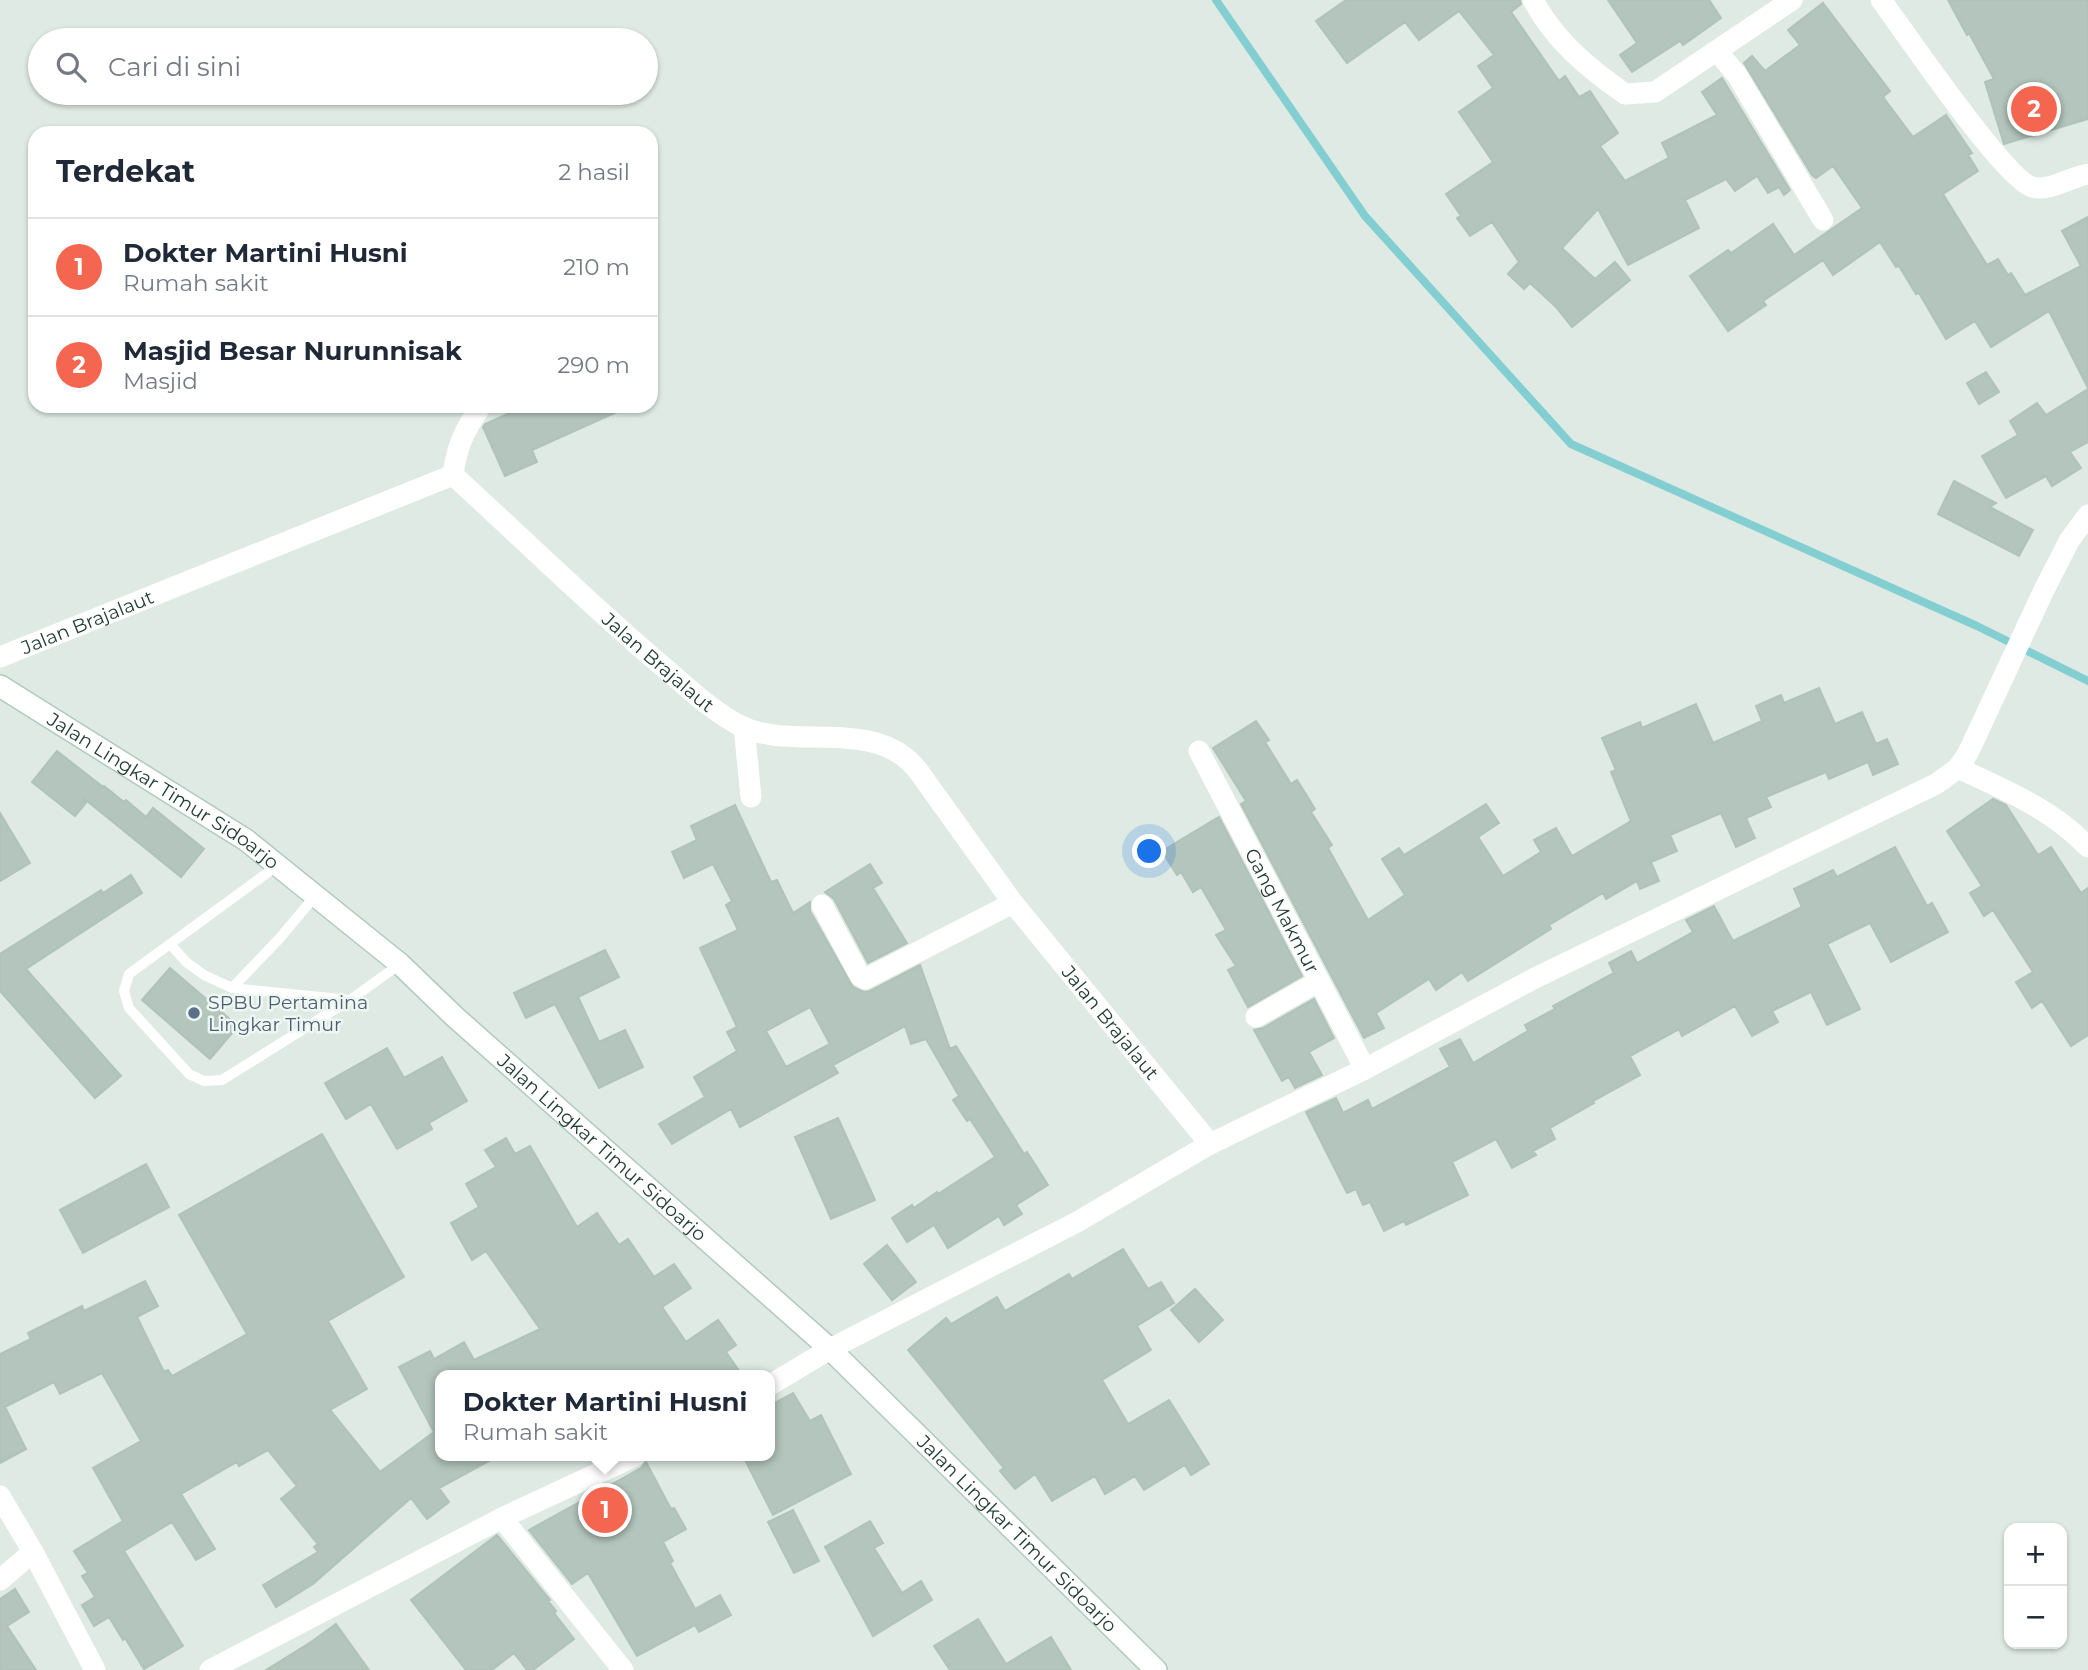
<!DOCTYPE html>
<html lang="id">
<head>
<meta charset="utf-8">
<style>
  :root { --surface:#fff; --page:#f2f2f3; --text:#1f2937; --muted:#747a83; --line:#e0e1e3; --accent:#f56650 }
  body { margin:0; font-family:Montserrat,sans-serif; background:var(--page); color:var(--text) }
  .controls { position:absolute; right:21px; bottom:21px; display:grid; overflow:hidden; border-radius:14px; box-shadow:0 2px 5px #0004 }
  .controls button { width:63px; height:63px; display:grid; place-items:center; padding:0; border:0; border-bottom:2px solid var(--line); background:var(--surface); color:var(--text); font:35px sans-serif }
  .you { position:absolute; left:1150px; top:852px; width:24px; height:24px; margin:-18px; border:5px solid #fff; border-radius:50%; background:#1a73e8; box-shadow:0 0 0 10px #1a73e833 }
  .badge { display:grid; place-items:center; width:46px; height:46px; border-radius:50%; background:var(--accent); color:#fff; font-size:23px; font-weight:700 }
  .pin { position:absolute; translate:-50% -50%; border:4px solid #fff; box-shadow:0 2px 7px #0006 }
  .popup { position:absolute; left:435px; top:1370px; width:340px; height:91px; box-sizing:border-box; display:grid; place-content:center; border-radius:14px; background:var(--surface); filter:drop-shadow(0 2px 5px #0005); font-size:23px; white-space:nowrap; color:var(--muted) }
  .popup b { font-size:26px; color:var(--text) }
  .popup::after { content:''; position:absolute; left:50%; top:100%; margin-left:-14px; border:14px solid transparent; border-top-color:var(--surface) }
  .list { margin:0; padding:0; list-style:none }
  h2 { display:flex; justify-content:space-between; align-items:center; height:91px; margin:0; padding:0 28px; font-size:30px }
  h2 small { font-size:23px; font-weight:400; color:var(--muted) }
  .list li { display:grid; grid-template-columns:46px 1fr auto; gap:21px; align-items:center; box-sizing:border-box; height:98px; padding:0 28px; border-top:2px solid var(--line) }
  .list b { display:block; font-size:26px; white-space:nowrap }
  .list p { margin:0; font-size:23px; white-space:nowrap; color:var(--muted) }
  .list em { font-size:23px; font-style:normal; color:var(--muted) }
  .icon { flex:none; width:38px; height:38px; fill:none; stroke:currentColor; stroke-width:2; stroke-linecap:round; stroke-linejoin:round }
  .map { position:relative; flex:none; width:2088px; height:1670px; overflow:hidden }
  .search { position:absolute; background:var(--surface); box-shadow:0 2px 5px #0004; left:28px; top:28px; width:630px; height:77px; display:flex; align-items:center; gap:18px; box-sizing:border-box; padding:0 24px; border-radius:38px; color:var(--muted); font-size:26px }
  .panel { position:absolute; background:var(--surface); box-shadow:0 2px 5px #0004; left:28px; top:126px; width:630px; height:287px; border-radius:21px }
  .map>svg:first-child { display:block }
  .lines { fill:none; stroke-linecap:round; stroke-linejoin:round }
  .stream { stroke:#83ced1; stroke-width:8 }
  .building { fill:#b3c5bc; stroke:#b0c3b9; stroke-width:2; fill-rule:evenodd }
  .secondary-casing { stroke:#b1cabe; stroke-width:24 }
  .service { stroke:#fff; stroke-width:10 }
  .minor { stroke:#fff; stroke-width:21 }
  .tertiary { stroke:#fff; stroke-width:21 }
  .secondary { stroke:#fff; stroke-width:21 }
  .service-dot { fill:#5c6f8a; stroke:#eef7f1; stroke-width:2.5 }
  .labels { text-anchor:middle; stroke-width:5; stroke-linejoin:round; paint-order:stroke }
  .street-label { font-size:19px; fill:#1f3a2f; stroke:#eef7f1 }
  .service-label { font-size:19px; fill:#4e5e75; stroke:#eef7f1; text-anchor:start }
</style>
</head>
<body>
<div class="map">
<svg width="2088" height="1670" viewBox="0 0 2088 1670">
  <rect width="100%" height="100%" fill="#deeae3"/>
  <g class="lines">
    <path class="stream" d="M1216 0 1365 216 1571 444 1977 626 2088 681"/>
  </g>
  <path class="building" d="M1346 0H1520L1521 4 1511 12 1559 81 1565 76 1579 97 1590 91 1618 133 1600 146 1625 181 1669 158 1662 143 1717 115 1702 92 1722 78 1790 190 1784 195 1779 187 1768 193 1757 176 1735 191 1726 179 1685 200 1699 228 1628 265 1598 209 1562 248 1595 279 1615 262 1630 280 1572 327 1556 307 1530 283 1524 289 1508 274 1519 262 1492 222 1470 236 1457 218 1461 216 1446 194 1493 162 1459 112 1493 88 1478 66 1494 55 1459 11 1419 40 1405 22 1347 63 1316 21Z
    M1608 0H1709L1721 18 1683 45 1680 41 1632 72 1620 55 1637 43Z
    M1948 0H2088V119L2004 144 1985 82 1994 79 1969 33 1967 35Z
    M1823 3 1890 91 1883 97 1913 137 1946 115 1972 153 1968 155 1978 171 1943 194 1987 265 1998 259 2008 275 2011 273 2025 295 2081 266 2062 231 2088 217V388L2049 311 1991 347 1975 321 1946 339 1919 293 1916 294 1899 266 1896 267 1880 242 1833 275 1823 260 1763 301 1766 305 1728 331 1690 276 1728 250 1731 253 1773 224 1794 255 1862 208 1833 166 1816 178 1812 175 1744 63 1752 56 1765 71 1800 45 1788 30Z
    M1986 372 1999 392 1979 404 1967 383Z
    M2088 389V442L2070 452 2081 468 2052 486 2046 476 2006 498 1982 456 2018 435 2010 421 2037 403 2046 415Z
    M525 406H630L532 450 537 462 505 476 483 427 485 424Z
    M1954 481 1996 503 1990 507 2033 530 2019 556 1938 514Z
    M1819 688 1835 724 1862 712 1876 744 1887 739 1898 764 1873 775 1868 762 1829 779 1826 772 1766 797 1771 807 1746 818 1755 838 1736 847 1721 813 1670 835 1677 851 1651 862 1659 881 1640 889 1637 881 1606 899 1603 893 1549 925 1551 929 1468 981 1462 972 1436 990 1429 979 1376 1013 1384 1028 1364 1038 1241 804 1246 801 1213 748 1256 721 1269 740 1265 742 1291 784 1297 780 1315 809 1311 812 1332 845 1328 848 1368 920 1405 895 1382 859 1399 848 1404 855 1486 804 1499 823 1478 837 1503 876 1541 852 1534 840 1556 828 1572 856 1631 821 1611 772 1616 770 1602 738 1640 722 1642 728 1696 704 1713 743 1762 721 1756 706 1781 695 1784 703Z
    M57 751 103 787 104 786 124 802 126 800 146 817 153 808 204 849 181 877 87 801 83 798 86 803 75 816 32 782Z
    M1993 799 2006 805 2038 855 2051 847 2081 893 2088 888V1035L2071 1046 2042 1001 2032 1008 2016 982 2033 972 1993 910 1984 916 1970 893 1982 886 1947 831Z
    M735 805 771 882 777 880 793 913 810 902V911L853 987 864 992 870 991 920 965 950 1049 956 1046 1024 1154 1027 1152 1048 1185 1016 1205 1022 1214 1004 1225 999 1216 948 1248 934 1225 907 1242 892 1218 912 1205 914 1208 937 1192 938 1194 995 1157 970 1119 967 1121 953 1100 959 1096 926 1039 911 1044 905 1026 833 1065 838 1073 740 1127 731 1109 672 1144 659 1124 705 1097 694 1077 737 1051 727 1032 737 1027 700 948 738 930 726 905 732 901 713 864 684 878 672 852 697 840 691 826ZM810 1007 830 1044 786 1067 766 1031Z
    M0 813 30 863 0 881Z
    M1219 817 1302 976 1248 1007 1228 970 1236 966 1216 935 1226 930 1201 887 1193 892 1181 872 1177 875 1162 851Z
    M1895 847 1927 906 1932 903 1948 932 1891 962 1870 923 1827 944 1860 1009 1827 1025 1811 992 1772 1011 1778 1022 1752 1036 1735 1006 1682 1036 1679 1029 1630 1056 1640 1075 1593 1101 1594 1103 1550 1128 1555 1139 1533 1151 1536 1155 1512 1168 1496 1139 1452 1162 1468 1195 1406 1225 1404 1221 1384 1231 1370 1202 1363 1205 1356 1189 1347 1193 1306 1112 1336 1098 1343 1113 1368 1100 1372 1109 1450 1067 1440 1049 1460 1039 1473 1063 1528 1031 1525 1025 1555 1009 1553 1006 1614 973 1609 963 1631 951 1637 963 1693 932 1686 920 1714 906 1733 941 1802 907 1794 889 1833 870 1837 877Z
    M870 864 882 883 873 888 907 943 868 963 834 899 825 892Z
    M131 875 142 893 26 969 121 1076 95 1098 0 991V954L101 890 103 893Z
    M605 950 619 977 578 997 599 1042 625 1030 643 1067 599 1088 555 1004 526 1018 514 993Z
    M170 968 238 1026 210 1059 142 1000Z
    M1314 999 1334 1038 1309 1052 1322 1075 1295 1088 1289 1077 1282 1081 1254 1030 1263 1028Z
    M387 1048 404 1078 442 1057 467 1101 429 1123 432 1129 397 1149 371 1104 346 1119 325 1083Z
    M838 1118 875 1200 831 1219 795 1137Z
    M322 1134 404 1277 328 1321 367 1389 330 1410 380 1472 434 1432 399 1367 430 1351 434 1359 464 1342 474 1360 540 1329 486 1251 472 1260 451 1223 479 1207 466 1184 496 1167 485 1150 506 1138 515 1154 530 1146 577 1227 597 1213 619 1245 628 1239 654 1277 674 1264 691 1288 662 1307 686 1342 718 1320 736 1345 726 1352 742 1375H440V1456H498L439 1488 449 1502 427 1519 411 1498 313 1584 276 1607 263 1585 318 1552 314 1547 318 1544 281 1499 297 1486 268 1450 239 1466 237 1462 181 1494 215 1549 196 1560 172 1522 124 1551 183 1646 144 1669 125 1638 123 1640 109 1617 94 1626 82 1605 95 1597 82 1576 88 1573 74 1551 123 1521 93 1468 141 1441 102 1373 60 1394 54 1382 5 1407 26 1449 0 1463V1354L31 1339 28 1333 82 1306 84 1311 145 1281 158 1306 137 1317 164 1372 168 1370 172 1376 247 1334 179 1215Z
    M146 1164 169 1207 83 1253 60 1210Z
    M887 1245 916 1282 892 1300 864 1264Z
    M1123 1249 1148 1289 1161 1282 1174 1303 1137 1326 1151 1350 1102 1380 1128 1424 1169 1400 1209 1464 1191 1475 1185 1465 1144 1490 1135 1476 1105 1494 1095 1476 1052 1501 1035 1474 1015 1489 1000 1471 1004 1468 908 1350 946 1318 951 1324 997 1297 1005 1311 1069 1274 1072 1279Z
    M1195 1289 1223 1320 1199 1342 1171 1310Z
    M793 1393 810 1421 821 1415 851 1474 773 1515 743 1456H769V1406Z
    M646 1462 671 1509 674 1508 686 1529 663 1542 673 1561 670 1563 695 1609 720 1595 731 1615 699 1632 695 1625 637 1656 588 1573 572 1584 529 1530 641 1468Z
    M793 1510 819 1561 794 1573 768 1522Z
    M870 1521 883 1543 874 1548 902 1593 921 1581 932 1600 873 1636 825 1547Z
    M497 1535 550 1600 548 1601 556 1611 554 1613 574 1639 533 1670H527L514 1653 492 1670H466L411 1600Z
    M15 1589 29 1612 7 1626 36 1670H0V1599Z
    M978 1619 1006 1664 1051 1637 1071 1670H950L934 1646Z
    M336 1624 369 1670H266L311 1642Z"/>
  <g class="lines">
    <g class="secondary-casing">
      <g id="secondary">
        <path id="s3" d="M0 686 246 840 400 964 455 1017 830 1349 1156 1670"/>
      </g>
    </g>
    <path class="service" d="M278 865 129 974 124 991 129 1008 189 1074 204 1081 222 1080 350 1000 400 964
      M170 944 186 962 204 975 232 988 350 1000
      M232 988 279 939 316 895"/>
    <g class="minor">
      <path d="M1717 51 1737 75 1823 220"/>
      <path d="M453 475C457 445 464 431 481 406"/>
      <path id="s1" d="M0 657 453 475C520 536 585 600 654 659 682 682 710 711 743 727 796 751 878 716 919 772L1013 903 1210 1144"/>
      <path d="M744 727 751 797"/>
      <path id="s2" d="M1199 751 1365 1069"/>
      <path d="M1958 768C2005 790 2052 809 2088 847"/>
      <path d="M822 905 860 976 865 979 1013 903"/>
      <path d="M1256 1017 1319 981"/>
      <path d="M502 1518 623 1670"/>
      <path d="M0 1580 33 1552"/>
    </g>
    <path class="tertiary" d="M1533 0C1555 41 1588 68 1625 94L1655 92 1792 0
      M1881 0C1905 32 2004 179 2032 187 2049 192 2070 177 2088 174
      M770 1385 830 1349 1077 1222 1210 1144 1365 1069 1535 978 1936 784 1958 768 1968 753 2044 590 2069 541 2088 515
      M0 1496 33 1552 95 1670
      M210 1670 502 1518 635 1456"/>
    <use href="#secondary" class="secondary"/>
  </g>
  <circle class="service-dot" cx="194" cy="1013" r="7"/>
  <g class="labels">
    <g class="street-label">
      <text dy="7" stroke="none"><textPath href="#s1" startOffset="94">Jalan Brajalaut</textPath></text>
      <text dy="7" stroke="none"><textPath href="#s1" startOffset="766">Jalan Brajalaut</textPath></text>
      <text dy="7" stroke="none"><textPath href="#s3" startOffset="194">Jalan Lingkar Timur Sidoarjo</textPath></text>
      <text dy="7" stroke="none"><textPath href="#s2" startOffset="180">Gang Makmur</textPath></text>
      <text dy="7" stroke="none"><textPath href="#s1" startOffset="1376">Jalan Brajalaut</textPath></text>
      <text dy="7" stroke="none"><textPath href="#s3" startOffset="761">Jalan Lingkar Timur Sidoarjo</textPath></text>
      <text dy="7" stroke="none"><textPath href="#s3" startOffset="1328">Jalan Lingkar Timur Sidoarjo</textPath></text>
    </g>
    <g class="service-label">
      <text x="208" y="1009">SPBU Pertamina<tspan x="208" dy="22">Lingkar Timur</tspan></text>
    </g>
  </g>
</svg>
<div class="controls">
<button>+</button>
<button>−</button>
</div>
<div class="you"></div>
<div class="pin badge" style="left:605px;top:1510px">1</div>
<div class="popup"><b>Dokter Martini Husni</b>Rumah sakit</div>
<div class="pin badge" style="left:2034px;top:109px">2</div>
<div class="search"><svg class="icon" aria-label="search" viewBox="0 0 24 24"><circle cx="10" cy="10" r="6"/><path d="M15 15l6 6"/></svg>Cari di sini</div>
<section class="panel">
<h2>Terdekat<small>2 hasil</small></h2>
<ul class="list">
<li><span class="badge">1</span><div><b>Dokter Martini Husni</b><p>Rumah sakit</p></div><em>210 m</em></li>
<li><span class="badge">2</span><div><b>Masjid Besar Nurunnisak</b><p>Masjid</p></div><em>290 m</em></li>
</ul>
</section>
</div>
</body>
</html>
